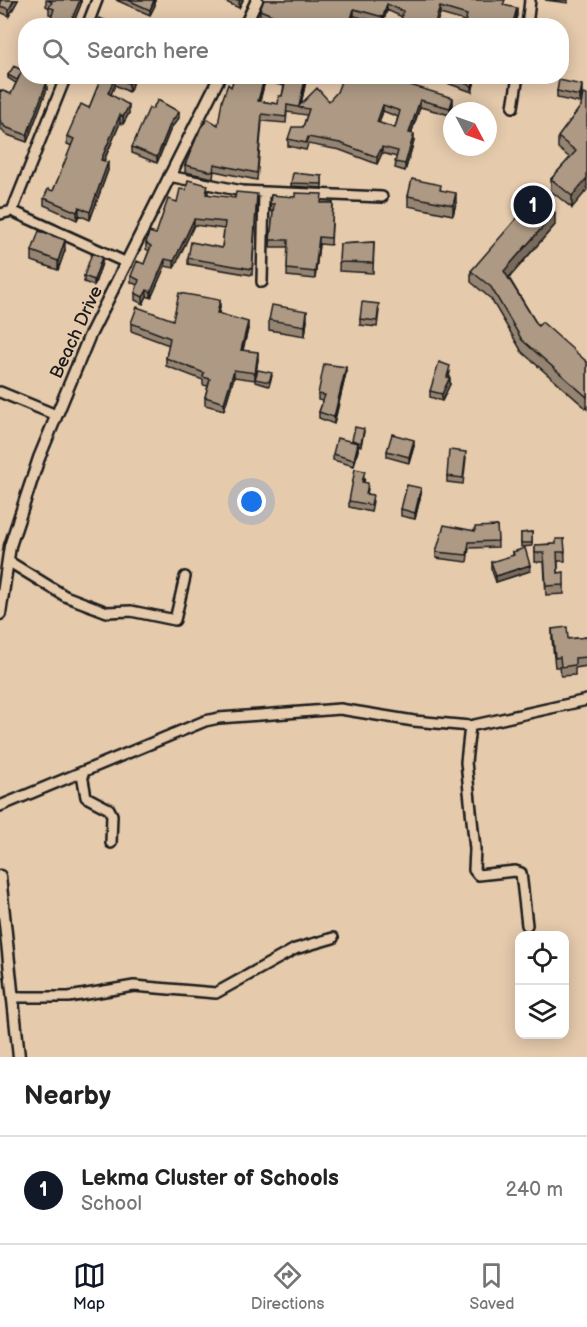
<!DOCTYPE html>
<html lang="en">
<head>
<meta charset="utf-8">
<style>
  :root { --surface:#fff; --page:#f6f6f6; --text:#222; --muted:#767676; --line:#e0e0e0; --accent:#111827 }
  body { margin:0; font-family:"Balsamiq Sans",sans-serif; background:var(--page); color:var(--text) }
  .controls { position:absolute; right:18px; bottom:18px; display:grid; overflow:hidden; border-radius:12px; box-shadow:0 3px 15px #0003 }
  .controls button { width:54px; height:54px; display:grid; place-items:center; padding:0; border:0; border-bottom:2px solid var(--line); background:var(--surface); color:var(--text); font:30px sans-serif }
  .compass { position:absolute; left:443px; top:102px; width:54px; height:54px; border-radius:50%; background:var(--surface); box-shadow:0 3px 15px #0003; rotate:131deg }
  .you { position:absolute; left:252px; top:502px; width:21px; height:21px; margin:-15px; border:4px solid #fff; border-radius:50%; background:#1a73e8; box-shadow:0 0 0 9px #1a73e833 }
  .badge { display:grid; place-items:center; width:39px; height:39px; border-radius:50%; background:var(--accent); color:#fff; font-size:20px; font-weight:700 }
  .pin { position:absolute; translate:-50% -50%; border:3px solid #fff; box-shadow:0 2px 6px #0006 }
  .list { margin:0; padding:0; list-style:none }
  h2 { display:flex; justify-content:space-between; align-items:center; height:78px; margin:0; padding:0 24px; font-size:26px }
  h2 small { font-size:20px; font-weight:400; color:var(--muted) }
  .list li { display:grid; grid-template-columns:39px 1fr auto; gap:18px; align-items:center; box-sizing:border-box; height:108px; padding:0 24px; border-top:2px solid var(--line) }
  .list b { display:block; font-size:22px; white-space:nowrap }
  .list p { margin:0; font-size:20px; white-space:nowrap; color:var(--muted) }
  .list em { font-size:20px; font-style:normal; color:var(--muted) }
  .icon { flex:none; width:33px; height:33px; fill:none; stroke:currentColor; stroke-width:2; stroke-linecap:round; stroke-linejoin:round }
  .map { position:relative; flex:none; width:587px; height:1057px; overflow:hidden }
  .search { position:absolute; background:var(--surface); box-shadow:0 3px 15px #0003; left:18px; right:18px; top:18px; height:66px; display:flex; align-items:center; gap:15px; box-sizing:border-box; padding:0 21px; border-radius:24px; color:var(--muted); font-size:22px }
  .sheet { height:186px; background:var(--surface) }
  nav { display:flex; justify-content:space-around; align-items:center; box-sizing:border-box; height:84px; border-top:2px solid var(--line); background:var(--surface); font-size:16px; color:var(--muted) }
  nav a { display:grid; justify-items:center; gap:3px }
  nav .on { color:var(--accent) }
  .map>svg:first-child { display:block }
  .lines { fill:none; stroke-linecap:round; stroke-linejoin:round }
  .minor-casing { stroke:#1c1c1c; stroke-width:14 }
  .tertiary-casing { stroke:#1c1c1c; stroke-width:15 }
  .minor { stroke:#e5caac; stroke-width:9 }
  .tertiary { stroke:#e5caac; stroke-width:10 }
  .wall { fill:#958472; stroke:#1c1c1c; stroke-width:1.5; fill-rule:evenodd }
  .shaded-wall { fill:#796b5c; stroke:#1c1c1c; stroke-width:1.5 }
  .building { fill:#ad9984; stroke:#1c1c1c; stroke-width:1.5; fill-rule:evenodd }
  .labels { text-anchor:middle; stroke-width:4.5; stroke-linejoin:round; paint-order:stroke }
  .street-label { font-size:18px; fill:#1c1c1c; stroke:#e5caac }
</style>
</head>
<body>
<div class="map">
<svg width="587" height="1057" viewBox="0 0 587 1057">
  <rect width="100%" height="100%" fill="#e5caac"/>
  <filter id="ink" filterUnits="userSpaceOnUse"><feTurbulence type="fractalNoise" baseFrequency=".0167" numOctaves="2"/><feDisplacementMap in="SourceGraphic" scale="12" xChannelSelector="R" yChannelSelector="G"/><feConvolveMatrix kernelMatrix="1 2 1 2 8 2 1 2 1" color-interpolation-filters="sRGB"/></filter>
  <g filter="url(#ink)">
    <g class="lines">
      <g class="minor-casing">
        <path id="minor" d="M87 26 97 0
          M527 26 530 0
          M513 107 518 76
          M169 176 242 191 382 197
          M12 211 66 76
          M0 214 12 211 127 263
          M262 282 264 192
          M0 392 56 415
          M8 561 65 596 107 612 131 611 175 620 185 577
          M470 726 466 762 475 849 474 870 478 875 515 871 521 873 527 925
          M82 774 86 797 109 809 112 815 111 843
          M0 806 205 721 219 718 340 709 414 721 470 726 587 700
          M12 997H69L134 986 216 993 295 949 333 938"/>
      </g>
      <g class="tertiary-casing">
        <path id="tertiary" d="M245 26 257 0
          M0 614 10 546 39 458 89 337 220 76
          M0 876 19 1057"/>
      </g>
      <use href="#minor" class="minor"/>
      <use href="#tertiary" class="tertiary"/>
    </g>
    <path class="wall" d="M0 0H18L9 16 0 12Z
      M46 0H81V4L72 26H50V22L52 15 49 14V8L46 6Z
      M116 0H155V5L150 15Z
      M226 0H243L239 8 226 2Z
      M264 0 505 5 517 15 514 26H464L465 21 440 14 402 17 387 10 383 23 354 16 351 26H283L260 16V10Z
      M545 0H568V3Z
      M8 75 47 89 27 142 5 134 0 127V90L11 94 16 83 8 78Z
      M98 76H136L129 92 115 85 111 94 129 113 123 124 120 123 104 161 108 170 90 220 79 215 77 220 44 205V198L53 191 72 146 67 144V136L89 108 101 78Z
      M235 76H307L301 104 329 101 401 82 453 104 450 115 420 107 411 134 414 141 405 171 395 168 397 157 382 153 377 164 340 150 308 144 306 150 288 146V139L303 127 307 115 287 112 286 123 262 121 257 180 214 171 213 178 185 172V165L218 125ZM265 81 284 86 282 96 278 104 260 101ZM383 111 398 117 395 128 379 123Z
      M430 76H476L472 92 430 77Z
      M557 91H582L580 103 557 98Z
      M581 106 572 208 551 191V179L570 158 558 148V137Z
      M179 118 171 128 157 163 132 153V147Z
      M322 176V188L291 186V183Z
      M186 190 208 191V195L257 201 252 275 188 264V258L222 248 224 229 194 225 174 268 165 266 151 298 147 296 143 304 135 300V293L137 285 131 282V276L144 264 149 251 146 249V243L156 234Z
      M441 190 456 203 453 215 408 206V196Z
      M271 195 321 203H333L331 245 319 244 315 279 287 276 288 247H270L273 211H270Z
      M555 225 509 278 538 326 587 362V409L522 352 491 299 471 282V271Z
      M374 242 373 273 339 271 340 244Z
      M65 250 58 270 32 261V251Z
      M102 263 94 286 84 282V276Z
      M220 307 219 314 248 329 243 350 258 359 255 380 234 377 224 410 205 405V397L208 386 203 385V380L166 366V358L169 345 131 331V323L173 320Z
      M379 311 377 327 360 325V319Z
      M269 320H307L305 336 269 330Z
      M450 372 449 377 450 384 442 401 430 397V391Z
      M346 373 334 424 319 418V412L323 401 318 400V394Z
      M272 376 269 386 255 382V379Z
      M364 432 361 446 358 445V450L354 466 333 460V454Z
      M414 446 409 463 387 457V451Z
      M466 458 463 484 447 482V476Z
      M365 477 364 482 368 489 367 494 373 501 371 512 349 507V501Z
      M421 494 415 519 401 516V509Z
      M497 526 498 547 469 548 467 562 436 558V552L475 531Z
      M532 532V546L521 547V533Z
      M564 539 565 561H558V573L564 585V594L546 595 544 562H535V545L556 544Z
      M513 552 530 571 496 582 491 568V562L513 556Z
      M552 629 568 639 587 637V666L575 668V675L561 676 560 667H555L552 639Z"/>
    <path class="shaded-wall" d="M14 0H18L9 16V9Z
      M80 0H81V4L72 26H69Z
      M155 0V5L150 15V10Z
      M240 0H243L239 8V2Z
      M387 4V10L383 23V17Z
      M440 7V14L436 26H434Z
      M517 8V15L514 26H512Z
      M354 9V16L351 26H349Z
      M133 76H136L129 92V84Z
      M265 76V81L258 108V101Z
      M306 76H307L300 108 299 107Z
      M475 76H476L472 92V86Z
      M115 77V85L108 101V93Z
      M47 82V89L27 142V135Z
      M582 85V91L580 103V96Z
      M453 98V104L450 115V108Z
      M420 100V107L409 140V133Z
      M129 105V113L123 124V117Z
      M383 105V111L377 129V122Z
      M179 112V118L171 128 157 163V157L171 122Z
      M120 115V123L101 167V160Z
      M414 134V141L405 171V164Z
      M382 147V153L377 164V157Z
      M108 162V170L90 220V212Z
      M587 178V190L572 208V196Z
      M456 193V203L453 215V205Z
      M79 207V215L77 220V212Z
      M555 213V225L504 283V271Z
      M194 219V225L174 268V261Z
      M319 237V244L315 279V272Z
      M65 240V250L58 270V261Z
      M102 257V263L94 286V280Z
      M165 259V266L151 298V292Z
      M147 290V296L143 304V297Z
      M220 300V307L217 321V313Z
      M307 311V320L305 336V326Z
      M248 322V329L241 357V350Z
      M258 352V359L255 380V373Z
      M346 367V373L334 424V417Z
      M234 370V377L224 410V403Z
      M450 377V384L442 401V394Z
      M414 440V446L409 463V457Z
      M358 443V450L354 466V460Z
      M421 488V494L415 519V513Z
      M530 565V571L496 582V576Z"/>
    <path class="building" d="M0 0H14L9 9 0 6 1 3Z
      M47 0H80L69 26H58L50 22 54 9 49 7 52 2Z
      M128 0H154L150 10Z
      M264 0H505L503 5 517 8 512 26H464L467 15 440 7 434 26H400L403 11 387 4 383 17 354 9 349 26H299L260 10Z
      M99 18 107 21 105 26H95Z
      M14 66 23 71H22L17 80 8 75Z
      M22 71 26 73V76H35L47 82 27 135 5 127 0 120V90L11 94Z
      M102 76H133L129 84 115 77 108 93 129 105 123 117 120 115 101 160 108 162 90 212 79 207 77 212 44 198 48 189 53 191 74 139 67 136 81 104 89 108Z
      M235 76H265L258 101 278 104 279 96H282L286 80 273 76H306L299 106 317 88 329 101 337 92 343 76H401L400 82 453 98 450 108 420 100 409 133 414 134 405 164 395 162 398 151 382 147 377 157 340 143 308 137 306 143 288 139 292 127H303L309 109 287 105 286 117 262 114 257 173 214 164 213 172 185 165 201 127 208 119 218 125 222 101 228 84 231 87ZM383 105 400 111 395 128 377 122Z
      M446 76H475L472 86Z
      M559 80 582 85 580 96 557 91Z
      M583 94 587 95V178L572 196 551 179 576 151 558 137 581 106Z
      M158 100 179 112 171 122 157 157 132 147 149 108 152 109Z
      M293 173 322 176V184L291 183Z
      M412 179 441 185 440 190 456 193 453 205 408 196Z
      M188 180 208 185 206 194 235 198 236 192 257 194 252 269 188 258 191 242 222 248 225 222 194 219 174 261 165 259 151 292 147 290 143 297 135 293 139 280 131 276 137 261 144 264 151 246 146 243 149 232 156 234 168 199 177 202 180 189 186 190Z
      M295 193 322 194 321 203H333L331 238 319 237 315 272 287 269 288 240H270L274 204H270L271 195 295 197Z
      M536 196 555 213 504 271 538 326 542 322 587 362V397L522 340 491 287 471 271Z
      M39 231 65 240 58 261 32 251Z
      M374 242 373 263 339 262 340 244Z
      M92 253 102 257 94 280 84 276Z
      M179 293 220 300 217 313 248 322 241 350 258 352 255 373 234 370 224 403 205 397 210 379 203 377 204 373 166 358 170 338 131 323 137 307 173 320Z
      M362 302 379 304 377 321 360 319Z
      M272 305 307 311 305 326 269 320Z
      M439 362 450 366 447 377H450L442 394 430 391Z
      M324 364 346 367 334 417 319 412 325 395 318 394Z
      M258 370 272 373 269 382 255 379Z
      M355 427 364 429 361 443 352 440Z
      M392 434 414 440 409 457 387 451Z
      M337 438 358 443 354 460 333 454Z
      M449 450 466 452 463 478 447 476Z
      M355 469 365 471 362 482 368 483 366 494 373 495 371 505 349 501Z
      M407 485 421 488 415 513 401 509Z
      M444 525 475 531V527L497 526 498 541 469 542 467 555 436 552Z
      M532 532V543H521V533Z
      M556 539H564L565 552H557L558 573 564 572V585L546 586 544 553H535V545L556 544Z
      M525 548 530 565 496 576 491 562 514 555 513 552Z
      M567 627 568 639 587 637V657L575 658V665L561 667 560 657 555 658 552 629Z"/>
  </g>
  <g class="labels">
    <g class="street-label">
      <text transform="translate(76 332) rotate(-65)" y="6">Beach Drive</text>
    </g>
  </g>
</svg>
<div class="controls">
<button><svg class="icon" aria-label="locate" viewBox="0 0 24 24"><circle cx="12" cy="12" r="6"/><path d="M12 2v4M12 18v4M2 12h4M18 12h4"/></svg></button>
<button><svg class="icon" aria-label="layers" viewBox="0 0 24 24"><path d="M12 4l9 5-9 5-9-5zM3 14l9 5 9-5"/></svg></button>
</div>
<svg class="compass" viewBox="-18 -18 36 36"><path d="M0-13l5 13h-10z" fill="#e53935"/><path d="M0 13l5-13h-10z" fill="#767676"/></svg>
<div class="you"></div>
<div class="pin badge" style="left:533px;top:205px">1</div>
<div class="search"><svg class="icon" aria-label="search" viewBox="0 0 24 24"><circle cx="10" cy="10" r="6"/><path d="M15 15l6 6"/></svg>Search here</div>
</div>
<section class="sheet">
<h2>Nearby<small></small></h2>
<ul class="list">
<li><span class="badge">1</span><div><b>Lekma Cluster of Schools</b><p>School</p></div><em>240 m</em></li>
</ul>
</section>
<nav>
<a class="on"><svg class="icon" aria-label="map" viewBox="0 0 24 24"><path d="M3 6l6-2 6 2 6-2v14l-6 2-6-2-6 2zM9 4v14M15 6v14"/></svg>Map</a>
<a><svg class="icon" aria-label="directions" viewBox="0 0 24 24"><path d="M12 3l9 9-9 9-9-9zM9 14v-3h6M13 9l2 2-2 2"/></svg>Directions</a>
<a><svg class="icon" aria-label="saved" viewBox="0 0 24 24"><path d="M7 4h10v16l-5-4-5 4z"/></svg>Saved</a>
</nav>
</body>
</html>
